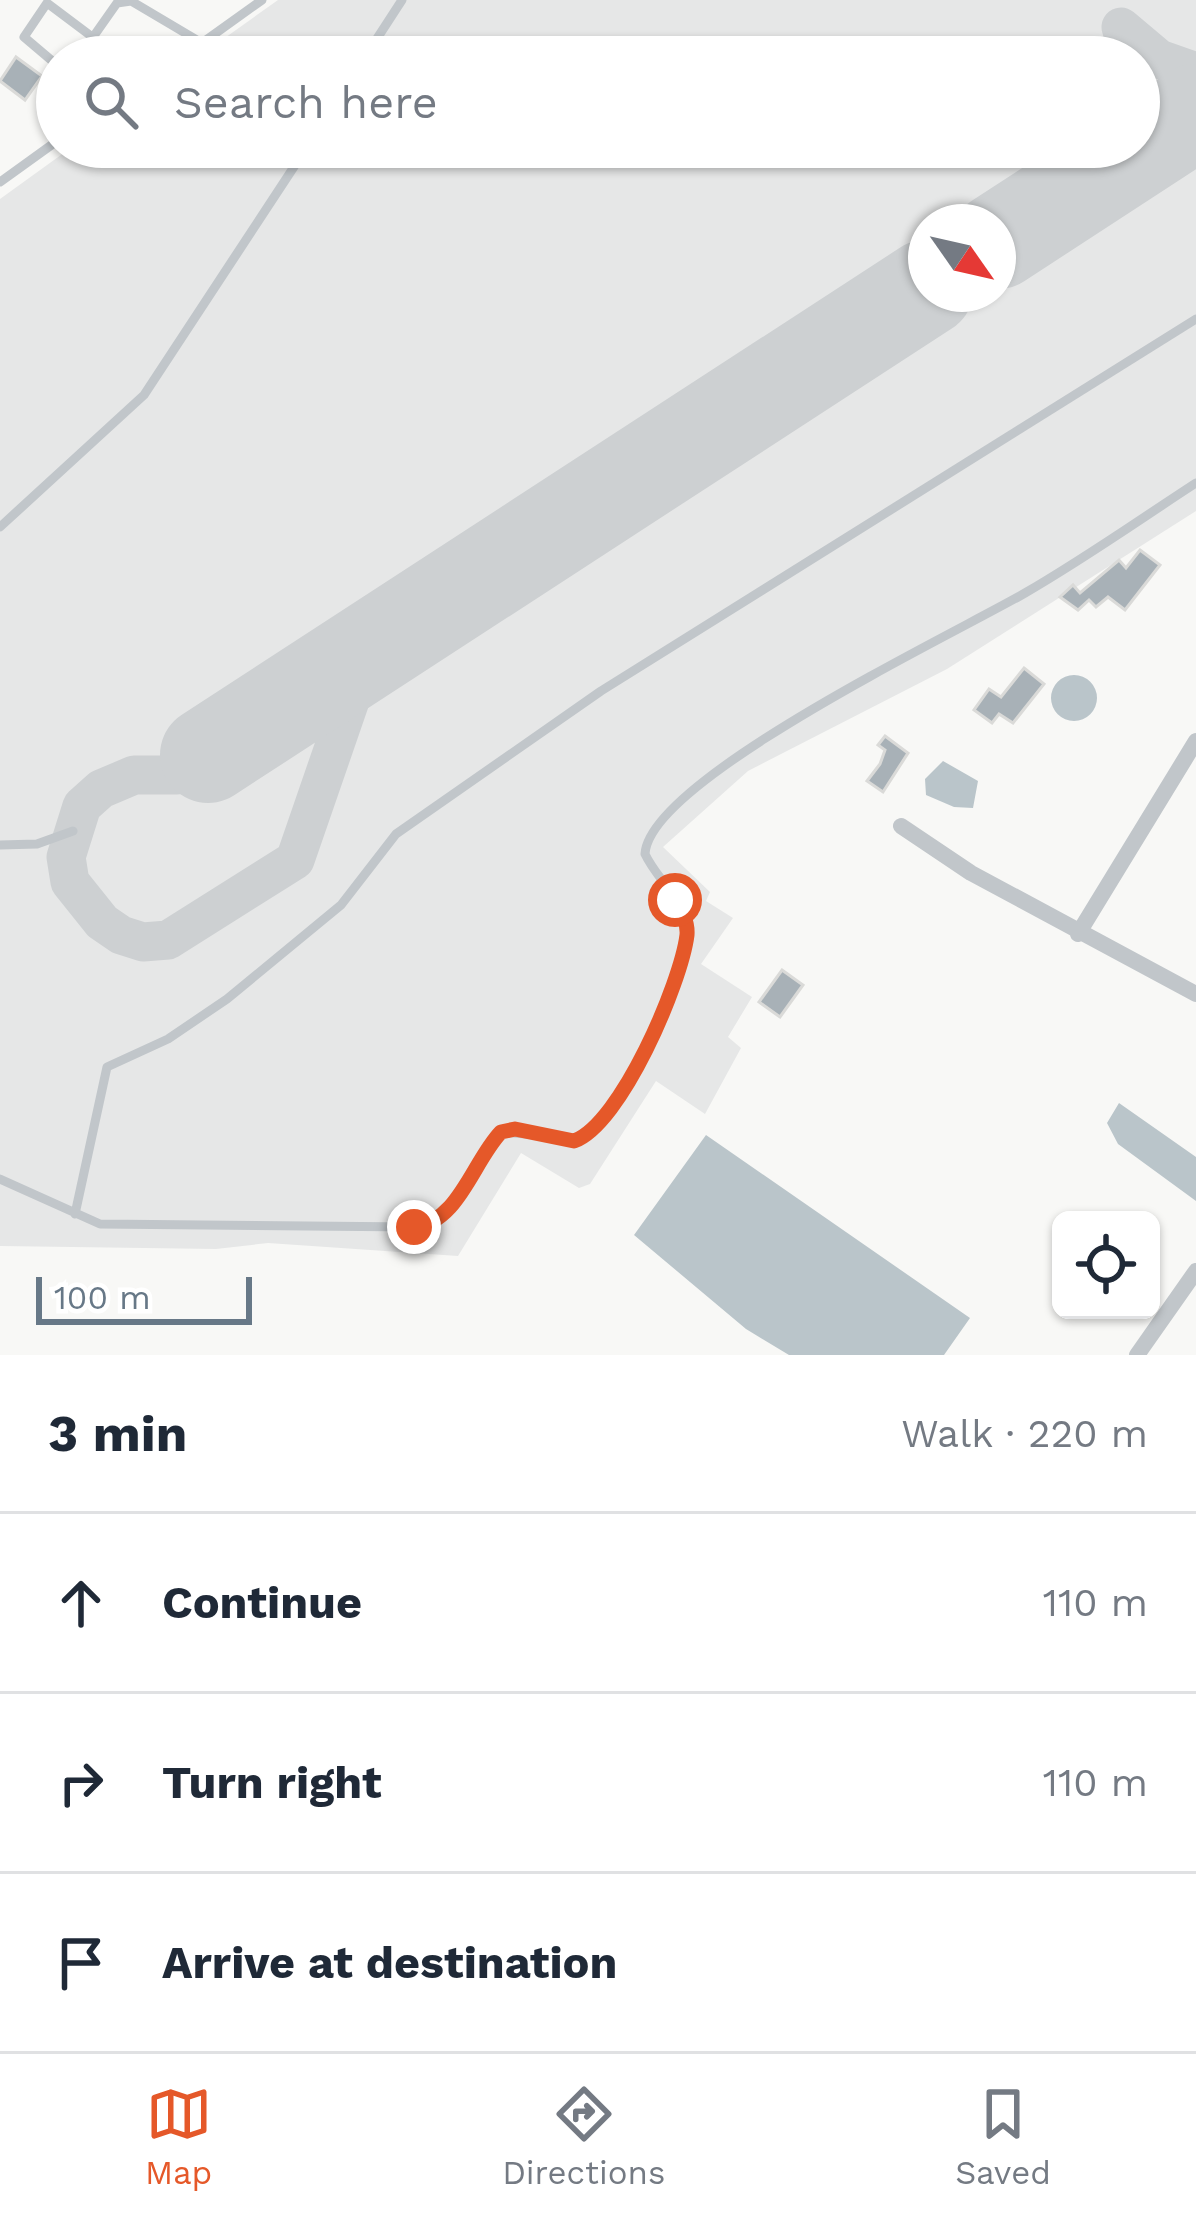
<!DOCTYPE html>
<html lang="en">
<head>
<meta charset="utf-8">
<style>
  :root { --surface:#fff; --page:#f6f6f7; --text:#1f2937; --muted:#747a83; --line:#e0e1e3; --accent:#e55829 }
  body { margin:0; font-family:"Work Sans",sans-serif; background:var(--page); color:var(--text) }
  .controls { position:absolute; right:36px; bottom:36px; display:grid; overflow:hidden; border-radius:18px; box-shadow:0 3px 9px #0004 }
  .controls button { width:108px; height:108px; display:grid; place-items:center; padding:0; border:0; border-bottom:3px solid var(--line); background:var(--surface); color:var(--text); font:60px sans-serif }
  .compass { position:absolute; left:908px; top:204px; width:108px; height:108px; border-radius:50%; background:var(--surface); box-shadow:0 3px 9px #0004; rotate:124deg }
  .scale { position:absolute; left:36px; bottom:30px; width:216px; box-sizing:border-box; padding-left:12px; border:6px solid #677887; border-top:0; font-size:33px; line-height:42px; white-space:nowrap; color:#677887; -webkit-text-stroke:9px #fff; paint-order:stroke }
  .stop { position:absolute; width:36px; height:36px; margin:-27px; border:9px solid #e55829; border-radius:50%; background:#fff }
  .stop.end { background:#e55829; border-color:#fff; box-shadow:0 3px 12px #0008 }
  .list { margin:0; padding:0; list-style:none }
  h2 { display:flex; justify-content:space-between; align-items:center; height:156px; margin:0; padding:0 48px; font-size:51px }
  h2 small { font-size:39px; font-weight:400; color:var(--muted) }
  .list li { display:grid; grid-template-columns:78px 1fr auto; gap:36px; align-items:center; box-sizing:border-box; height:180px; padding:0 48px; border-top:3px solid var(--line) }
  .list b { display:block; font-size:45px; white-space:nowrap }
  .list em { font-size:39px; font-style:normal; color:var(--muted) }
  .icon { flex:none; width:66px; height:66px; fill:none; stroke:currentColor; stroke-width:2; stroke-linecap:round; stroke-linejoin:round }
  .map { position:relative; flex:none; width:1196px; height:1355px; overflow:hidden }
  .search { position:absolute; background:var(--surface); box-shadow:0 3px 9px #0004; left:36px; right:36px; top:36px; height:132px; display:flex; align-items:center; gap:30px; box-sizing:border-box; padding:0 42px; border-radius:66px; color:var(--muted); font-size:45px }
  .sheet { height:696px; background:var(--surface) }
  nav { display:flex; justify-content:space-around; align-items:center; box-sizing:border-box; height:168px; border-top:3px solid var(--line); background:var(--surface); font-size:33px; color:var(--muted) }
  nav a { display:grid; justify-items:center; gap:6px }
  nav .on { color:var(--accent) }
  .map>svg:first-child { display:block }
  .built { fill:#e6e7e7; fill-rule:evenodd }
  .water { fill:#bac5ca }
  .lines { fill:none; stroke-linecap:round; stroke-linejoin:round }
  .taxiway { stroke:#cdd0d2; stroke-width:39 }
  .runway { stroke:#cdd0d2; stroke-width:96 }
  .building { fill:#a8b1b7; stroke:#dadad8; stroke-width:3 }
  .lane { stroke:#c1c6ca; stroke-width:9 }
  .street { stroke:#c1c6ca; stroke-width:16 }
  .route { stroke:#e55829; stroke-width:15 }
</style>
</head>
<body>
<div class="map">
<svg width="1196" height="1355" viewBox="0 0 1196 1355">
  <rect width="100%" height="100%" fill="#f8f8f6"/>
  <path class="built" d="M278 0H1196V511L947 669 748 771 663 847 710 892 706 901 733 918 701 964 752 997 728 1037 741 1048 705 1114 656 1081 590 1184 579 1188 521 1153 458 1256 268 1243 216 1249 0 1246V199L72 147H1139V57H198ZM926 222H998V294H926Z"/>
  <path class="water" d="M1051 698a23 23 0 1 1 46 0a23 23 0 1 1-46 0Z
    M943 761 978 781 973 808 954 807 926 795 925 779Z
    M1119 1103 1196 1157V1201L1118 1144 1107 1123Z
    M706 1135 970 1318 944 1355H789L746 1329 634 1235Z"/>
  <g class="lines">
    <path class="taxiway" d="M1129 57 1121 27 1159 59 1196 72
      M1078 188 1115 147
      M208 755 177 775H134L101 789 82 806 66 857 70 882 102 922 121 935 143 942 168 940 295 860 362 666 375 646"/>
    <path class="runway" d="M998 241 1196 112
      M208 755 926 288"/>
  </g>
  <path class="building" d="M16 57 42 76 25 100 0 81Z
    M1140 550 1160 565 1125 610 1108 597 1096 607 1089 600 1078 610 1060 597 1073 585 1080 593 1119 560 1126 568Z
    M1024 668 1044 684 1013 723 999 714 992 723 974 710 989 689 1001 697Z
    M885 736 908 753 883 792 867 781 880 764 885 750 878 745Z
    M782 970 803 985 780 1017 759 1002Z"/>
  <g class="lines">
    <path class="lane" d="M79 57 117 3 131 1 202 43 262 0
      M182 57 202 43
      M365 57 402 0
      M57 65 24 37 47 3 107 48
      M0 182 57 141
      M0 527 144 395 307 147
      M0 845 37 844 73 831
      M0 1179 100 1224 414 1227C459 1222 473 1161 501 1132L582 1139C618 1111 692 970 686 926 683 899 656 878 645 854 649 779 956 633 1025 593 1084 559 1139 520 1196 483
      M75 1214 107 1067 168 1039 227 999 341 905 396 834 601 691 1196 319"/>
    <path class="street" d="M901 826 971 873 1196 994
      M1078 934 1196 741
      M1137 1355 1196 1271"/>
  </g>
  <g class="lines">
    <path class="route" d="M414 1227C459 1222 473 1161 501 1132L515 1129 574 1141C621 1124 681 983 687 935 688 922 682 911 675 900"/>
  </g>
</svg>
<div class="controls">
<button><svg class="icon" aria-label="locate" viewBox="0 0 24 24"><circle cx="12" cy="12" r="6"/><path d="M12 2v4M12 18v4M2 12h4M18 12h4"/></svg></button>
</div>
<svg class="compass" viewBox="-18 -18 36 36"><path d="M0-13l5 13h-10z" fill="#e53935"/><path d="M0 13l5-13h-10z" fill="#747a83"/></svg>
<div class="scale">100 m</div>
<div class="stop" style="left:675px;top:900px"></div>
<div class="stop end" style="left:414px;top:1227px"></div>
<div class="search"><svg class="icon" aria-label="search" viewBox="0 0 24 24"><circle cx="10" cy="10" r="6"/><path d="M15 15l6 6"/></svg>Search here</div>
</div>
<section class="sheet">
<h2>3 min<small>Walk · 220 m</small></h2>
<ul class="list">
<li><svg class="icon" aria-label="ahead" viewBox="0 0 24 24"><path d="M12 20V5M6 11l6-6 6 6"/></svg><div><b>Continue</b></div><em>110 m</em></li>
<li><svg class="icon" aria-label="right" viewBox="0 0 24 24"><path d="M7 20v-9h11M14 6l5 5-5 5"/></svg><div><b>Turn right</b></div><em>110 m</em></li>
<li><svg class="icon" aria-label="arrive" viewBox="0 0 24 24"><path d="M6 21V4h12l-3 4 3 4H6"/></svg><div><b>Arrive at destination</b></div></li>
</ul>
</section>
<nav>
<a class="on"><svg class="icon" aria-label="map" viewBox="0 0 24 24"><path d="M3 6l6-2 6 2 6-2v14l-6 2-6-2-6 2zM9 4v14M15 6v14"/></svg>Map</a>
<a><svg class="icon" aria-label="directions" viewBox="0 0 24 24"><path d="M12 3l9 9-9 9-9-9zM9 14v-3h6M13 9l2 2-2 2"/></svg>Directions</a>
<a><svg class="icon" aria-label="saved" viewBox="0 0 24 24"><path d="M7 4h10v16l-5-4-5 4z"/></svg>Saved</a>
</nav>
</body>
</html>
